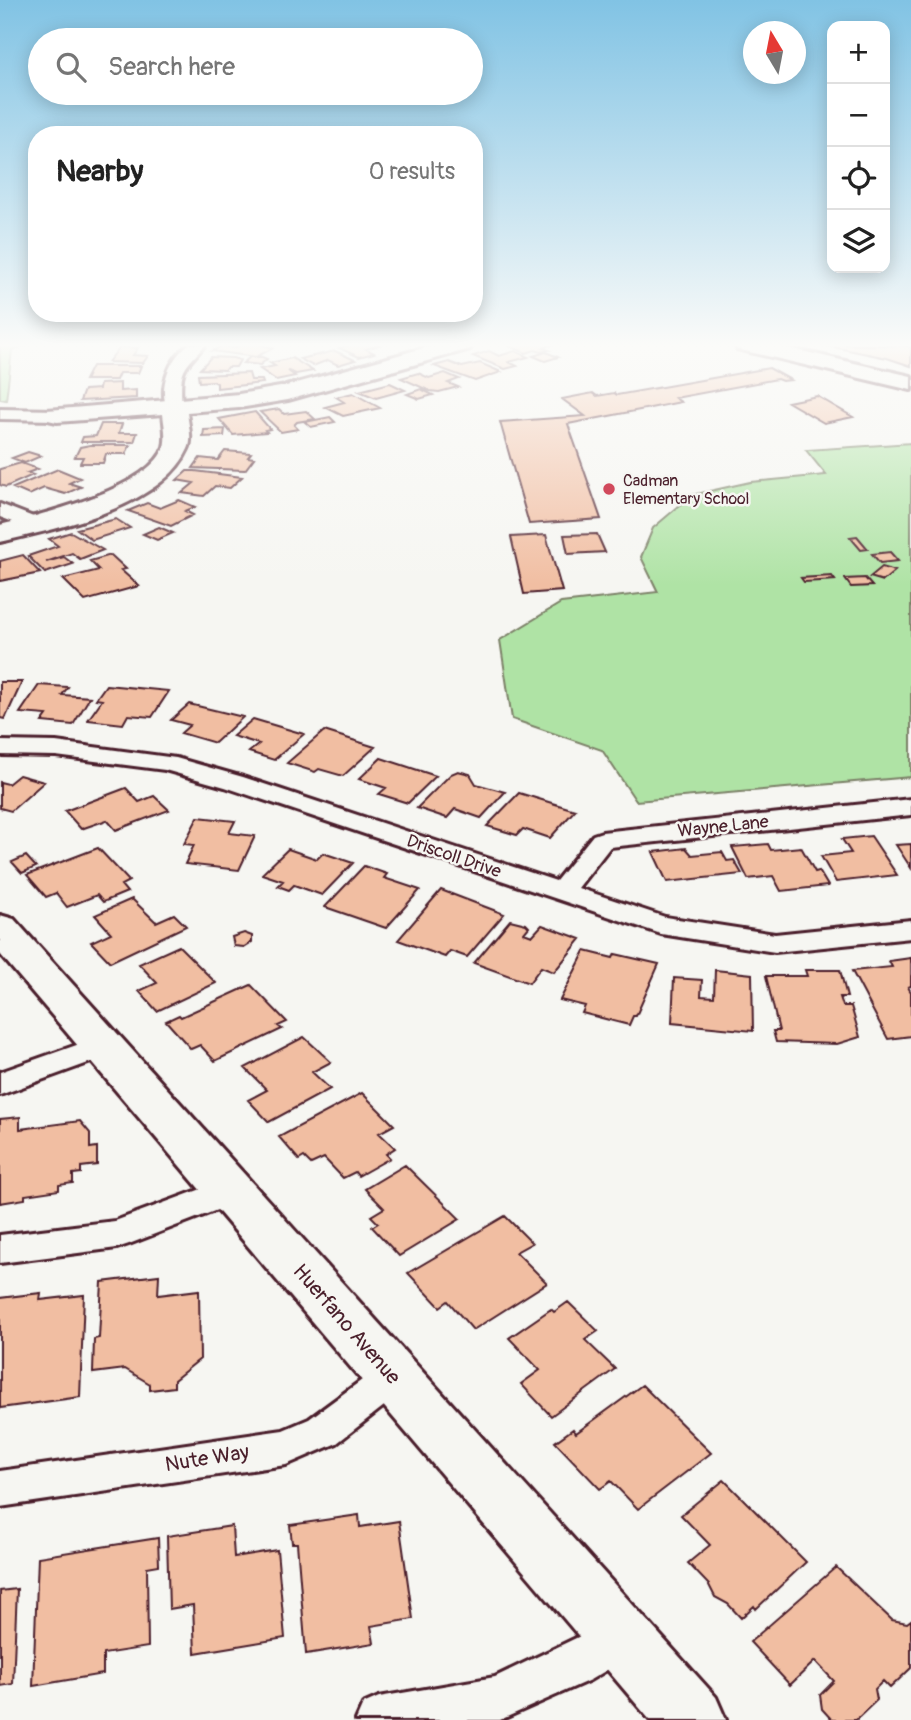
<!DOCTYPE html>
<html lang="en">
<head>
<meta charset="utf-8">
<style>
  :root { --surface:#fff; --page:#f6f6f6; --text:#222; --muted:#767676; --line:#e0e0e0 }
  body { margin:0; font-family:Pangolin,sans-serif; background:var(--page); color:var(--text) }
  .controls { position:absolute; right:21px; top:21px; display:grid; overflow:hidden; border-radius:14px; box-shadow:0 4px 18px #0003 }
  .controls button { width:63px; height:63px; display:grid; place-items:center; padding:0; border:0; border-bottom:2px solid var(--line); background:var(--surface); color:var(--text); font:35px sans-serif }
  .compass { position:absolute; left:743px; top:21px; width:63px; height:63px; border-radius:50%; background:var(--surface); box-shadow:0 4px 18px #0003; rotate:350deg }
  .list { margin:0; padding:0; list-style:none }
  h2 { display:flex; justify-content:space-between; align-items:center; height:91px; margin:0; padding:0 28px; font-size:30px }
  h2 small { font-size:23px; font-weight:400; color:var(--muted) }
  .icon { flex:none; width:38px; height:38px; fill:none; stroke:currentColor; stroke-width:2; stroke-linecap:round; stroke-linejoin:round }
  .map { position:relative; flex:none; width:911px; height:1720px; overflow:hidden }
  .search { position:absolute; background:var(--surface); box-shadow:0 4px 18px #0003; left:28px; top:28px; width:455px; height:77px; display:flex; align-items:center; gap:18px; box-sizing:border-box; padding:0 24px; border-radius:38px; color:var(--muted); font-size:26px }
  .panel { position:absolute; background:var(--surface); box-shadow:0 4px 18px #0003; left:28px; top:126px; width:455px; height:196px; border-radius:28px }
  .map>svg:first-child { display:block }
  .green { fill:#afe3a5; stroke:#7c8168; stroke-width:2 }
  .building { fill:#f1bea2; stroke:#4a1f2b; stroke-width:2 }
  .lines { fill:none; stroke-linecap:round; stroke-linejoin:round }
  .street-casing { stroke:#4a1f2b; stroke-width:6 }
  .secondary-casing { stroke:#4a1f2b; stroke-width:6 }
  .street { fill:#f6f6f2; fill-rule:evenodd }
  .secondary { fill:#f6f6f2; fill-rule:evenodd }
  .poi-dot { fill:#d1495b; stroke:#f6f6f2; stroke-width:2.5 }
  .labels { text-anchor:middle; stroke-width:5; stroke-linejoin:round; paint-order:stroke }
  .far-poi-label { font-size:16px; fill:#4a1f2b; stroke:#f6f6f2; text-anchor:start }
  .street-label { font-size:18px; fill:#4a1f2b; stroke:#f6f6f2 }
  .near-street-label { font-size:21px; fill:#4a1f2b; stroke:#f6f6f2 }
</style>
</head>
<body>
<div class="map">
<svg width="911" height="1720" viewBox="0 0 911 1720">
  <rect width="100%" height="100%" fill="#f6f6f2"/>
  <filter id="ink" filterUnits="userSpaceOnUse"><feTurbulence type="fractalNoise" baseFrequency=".0143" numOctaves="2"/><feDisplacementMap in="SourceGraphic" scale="14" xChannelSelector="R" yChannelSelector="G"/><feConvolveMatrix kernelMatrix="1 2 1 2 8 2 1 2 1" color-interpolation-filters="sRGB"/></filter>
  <g filter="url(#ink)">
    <path class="green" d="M0 344H31L12 350 6 400 0 399Z
      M911 443V777L636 801 602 750 512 719 500 640 561 603 658 592 641 557 653 528 692 495 750 482 826 475 806 450Z"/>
    <path class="building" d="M244 344H259L273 348 256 357 212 351 222 346 233 348Z
      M353 344H352H382L366 349 374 353 359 357 339 348Z
      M516 344H547L551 345 543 348 549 350 541 352 535 350 526 353 509 346Z
      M833 344 908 346 911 348V366L887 358 829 346Z
      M120 347 138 348 133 355 148 356 143 363 108 362Z
      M335 351 355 360 338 365 328 360 313 366 300 359Z
      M489 351 499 356 515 351 528 357 509 362 517 366 505 369 473 356Z
      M546 352 558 357 545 361 533 356Z
      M211 357 233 358 240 360 236 367H227L225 370 200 369Z
      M250 357H262L267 359 260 365 243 363Z
      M292 358 313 371 296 374 288 371 295 376 276 380 260 369 275 366 270 363Z
      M449 362 462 367 480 363 501 372 475 381 434 366Z
      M92 366H141L138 373H119L116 380H85Z
      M769 368 791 380 782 381 777 379 675 398 681 402 568 424 601 519 529 524 500 422 585 416 562 399 593 393 597 396 614 393 617 395Z
      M249 373 251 380H262L263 383 217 388V383L213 381 199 382 198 375Z
      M418 373 429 378 445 373 459 379 448 383 458 387 439 392 430 391 401 378Z
      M120 383V391L136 390V398L80 401 84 390 99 389 100 384Z
      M390 383 405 390 376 398 359 391Z
      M421 389 433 395 419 399 407 394Z
      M353 393 380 408 343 416 325 407 344 402 336 397Z
      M817 396 853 417 824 423 788 402Z
      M279 409 284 414 306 411 315 419 297 422 294 425 298 429 281 432 260 412Z
      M255 412 270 429 265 430 267 432 233 435 219 419Z
      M330 417 335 422 311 427 305 422Z
      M101 424H122L119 433H137L134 442H81L83 437 96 436Z
      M225 429 224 436 203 437 204 430Z
      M90 445H130L126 454H106L103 463H80L83 457H75L80 447Z
      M225 451 251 453 248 457 254 458 245 470 193 468 200 458 218 460Z
      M28 452 41 456 25 463 12 458Z
      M21 463 38 469 27 473 33 475 6 487 0 485V469Z
      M58 469 80 478 69 483 81 487 65 494 44 488 29 495 13 488Z
      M187 471H195L242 477 230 488 215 486 204 496 182 493 194 483 177 480Z
      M179 500 195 507 185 511 193 515 171 526 128 511 147 503 160 508Z
      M116 519 130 528 92 540 77 529Z
      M159 527 173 533 157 540 143 534Z
      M71 532 103 550 80 559 72 553 46 562 64 557 73 564 45 573 28 556 58 546 49 539Z
      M597 534 605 552 568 554 564 535Z
      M546 535 562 591 524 594 511 537Z
      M857 536 868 549 861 550 850 537Z
      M890 552 898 561 880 563 872 554Z
      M23 555 40 573 0 581V561Z
      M111 555 126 569 121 570 139 586 85 601 63 579 99 570 90 561Z
      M882 567 895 571 883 581 870 577Z
      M832 576 835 580 804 582 801 578Z
      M865 578 872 586 851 587 845 579Z
      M0 682H22L5 719 0 718Z
      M39 685 68 687 62 695 90 697 73 725 42 722 47 715 20 713Z
      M106 685 169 691 152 717 128 715 123 724 88 720 102 700 96 699Z
      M189 704 243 717 215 743 181 733 190 725 171 720Z
      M253 719 280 727 304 734 274 760 249 752 259 744 233 736Z
      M324 731 375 747 343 776 319 769 315 772 287 763Z
      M381 758 436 776 408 803 379 794 386 788 359 779Z
      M458 771 470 774 476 784 505 792 481 818 455 809 447 818 417 808 451 774Z
      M19 775 44 782 11 811 0 808V782L8 784Z
      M126 788 139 802 154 796 169 810 116 830 107 820 81 829 65 811Z
      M519 793 575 810 550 838 523 829 517 835 487 826Z
      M198 817 235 821 229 833 255 836 239 870 185 864 194 845 184 844Z
      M871 836 897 875 836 882 821 856 851 853 842 839Z
      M768 844 771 850 801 847 815 872 819 871 828 886 781 891 773 876 748 879 732 847Z
      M911 844V868L896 845Z
      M98 848 129 881 121 885 127 892 103 902 97 895 67 907 56 893 46 897 27 875Z
      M686 848 692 855 722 852 727 861 734 860 742 874 667 882 653 852Z
      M288 849 317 859 323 853 353 863 322 895 294 885 289 890 278 886 283 881 262 874Z
      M26 856 36 867 22 873 12 862Z
      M364 866 387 874 384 878 420 890 386 928 325 907Z
      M441 890 504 914 467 957 450 951 445 957 398 940Z
      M132 899 156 922 174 914 186 926 110 962 91 942 111 933 95 915Z
      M510 920 526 924 529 927 524 933 532 936 542 925 581 939 554 972 541 967 529 983 474 963Z
      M244 933 252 936V942L244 947 234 946 232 937Z
      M179 946 216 983 157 1011 139 991 157 983 139 964Z
      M585 951 613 958 615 954 659 964 636 1016H633L629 1025 582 1013 585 1006 560 1000Z
      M911 958V986L908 987 911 992V1036L888 1039 852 971 892 967 889 961Z
      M715 970 752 974 753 1031 672 1023 674 978 702 980 701 996 714 997Z
      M805 970H840L847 997H840L843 1006H851L860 1037 837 1044 776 1042 773 1031H779L766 976H807Z
      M251 985 287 1022 278 1026 282 1029 215 1061 200 1045 191 1049 166 1021 179 1015 181 1017Z
      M304 1037 331 1062 312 1072 330 1089 269 1122 248 1100 267 1090 245 1068Z
      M362 1093 394 1125 379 1133 395 1148 386 1154 390 1158 358 1176 355 1172 343 1178 324 1158 311 1164 304 1157 299 1160 279 1137Z
      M20 1117V1129L80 1121 90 1133V1148L97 1147V1165L81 1167V1173L73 1174V1183L59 1185V1190L25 1195V1199L0 1203V1119Z
      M405 1165 460 1219 399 1256 372 1227 378 1223 371 1216 384 1208 365 1189Z
      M505 1216 532 1243 516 1252 547 1283 473 1330 448 1301 440 1307 408 1273Z
      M159 1275 158 1295 199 1290 200 1359 174 1380V1387L150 1390V1384L125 1369 93 1373 94 1339 99 1338 102 1282Z
      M41 1293 40 1300 84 1295 80 1397 0 1408V1298Z
      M568 1302 598 1331 585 1340 615 1369 551 1416 521 1384 540 1370 509 1338 551 1309 554 1312Z
      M642 1385 711 1453 638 1509 611 1481 600 1489 555 1442 573 1429 576 1433Z
      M724 1480 806 1562 756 1609 754 1606 741 1618 728 1604 715 1597 709 1585 688 1563 710 1545 681 1515Z
      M359 1515 360 1527 399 1521 413 1619 371 1626 374 1643 306 1654 297 1543H292L290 1525Z
      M232 1526 234 1557 277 1550 285 1638 195 1653 193 1605 169 1609 167 1536Z
      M158 1538 159 1565 147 1567 148 1647 103 1654V1674L33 1686 38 1557Z
      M836 1567 892 1620 907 1623 911 1620V1668L890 1688 883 1681 875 1689 877 1700 856 1720H832L822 1709 820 1695 834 1681 815 1661 790 1685 750 1642Z
      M17 1589 13 1684 0 1686V1591Z"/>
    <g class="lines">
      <g class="street-casing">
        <path id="street" d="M189 344H206C183 370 179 368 182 407L174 412 168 410C157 388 170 358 189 344Z
          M0 409 57 410 65 415 57 420 0 419Z
          M0 504 41 520 43 524 34 530 0 517Z
          M0 741 56 742 176 758 243 777 556 881 593 835 602 832 911 799V815L610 847 578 888 665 917 775 934 911 920V938L775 952 661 934 225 787 165 770 56 756 0 755Z
          M105 1035 116 1039 120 1046 116 1053 0 1095V1072Z
          M231 1178 243 1182 248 1191 243 1200 129 1244 117 1248 0 1263V1235L115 1221Z
          M394 1361 407 1366 413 1377 407 1388 337 1443 286 1465 0 1507V1471L283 1430 309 1419 381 1366Z
          M622 1616 637 1622 644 1637 637 1652 590 1680 500 1720H356L363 1704 379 1697 495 1677Z"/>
      </g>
      <g class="secondary-casing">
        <path id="secondary" d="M438 344H473L470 349 288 400 239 408 187 412C188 423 193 439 188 449 162 507 56 529 0 542V525C40 515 149 489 164 447 167 437 164 424 163 414L57 422 48 420 45 415 48 410 239 394 286 386Z
          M734 344H771L911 376V390L737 349Z
          M0 915 14 919 716 1697 726 1720H650L0 954Z"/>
      </g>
      <use href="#street" class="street"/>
      <use href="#secondary" class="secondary"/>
    </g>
  </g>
  <linearGradient id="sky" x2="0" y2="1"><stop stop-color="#81c3e4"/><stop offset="0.59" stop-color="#fbfbf9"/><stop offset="1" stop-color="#fbfbf9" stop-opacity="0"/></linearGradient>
  <rect width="911" height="585" fill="url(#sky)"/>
  <circle class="poi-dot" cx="609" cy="489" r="7"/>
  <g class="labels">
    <g class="far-poi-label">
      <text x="623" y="486">Cadman<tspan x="623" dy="18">Elementary School</tspan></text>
    </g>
    <g class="street-label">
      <text transform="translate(723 826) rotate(-6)" y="6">Wayne Lane</text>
      <text transform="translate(454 856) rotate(19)" y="6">Driscoll Drive</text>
    </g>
    <g class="near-street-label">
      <text transform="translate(347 1324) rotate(49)" y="7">Huerfano Avenue</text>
      <text transform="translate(207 1458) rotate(-9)" y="7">Nute Way</text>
    </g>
  </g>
</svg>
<div class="controls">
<button>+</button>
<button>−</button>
<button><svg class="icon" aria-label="locate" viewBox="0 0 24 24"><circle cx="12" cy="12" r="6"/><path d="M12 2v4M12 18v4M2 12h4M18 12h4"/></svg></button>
<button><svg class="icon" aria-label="layers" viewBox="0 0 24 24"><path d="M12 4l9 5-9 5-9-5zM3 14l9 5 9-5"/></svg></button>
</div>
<svg class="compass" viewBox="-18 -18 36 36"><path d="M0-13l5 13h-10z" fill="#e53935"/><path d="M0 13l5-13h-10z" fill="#767676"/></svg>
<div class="search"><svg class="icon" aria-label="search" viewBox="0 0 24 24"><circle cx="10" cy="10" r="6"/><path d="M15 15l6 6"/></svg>Search here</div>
<section class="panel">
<h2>Nearby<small>0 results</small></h2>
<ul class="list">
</ul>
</section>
</div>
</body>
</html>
